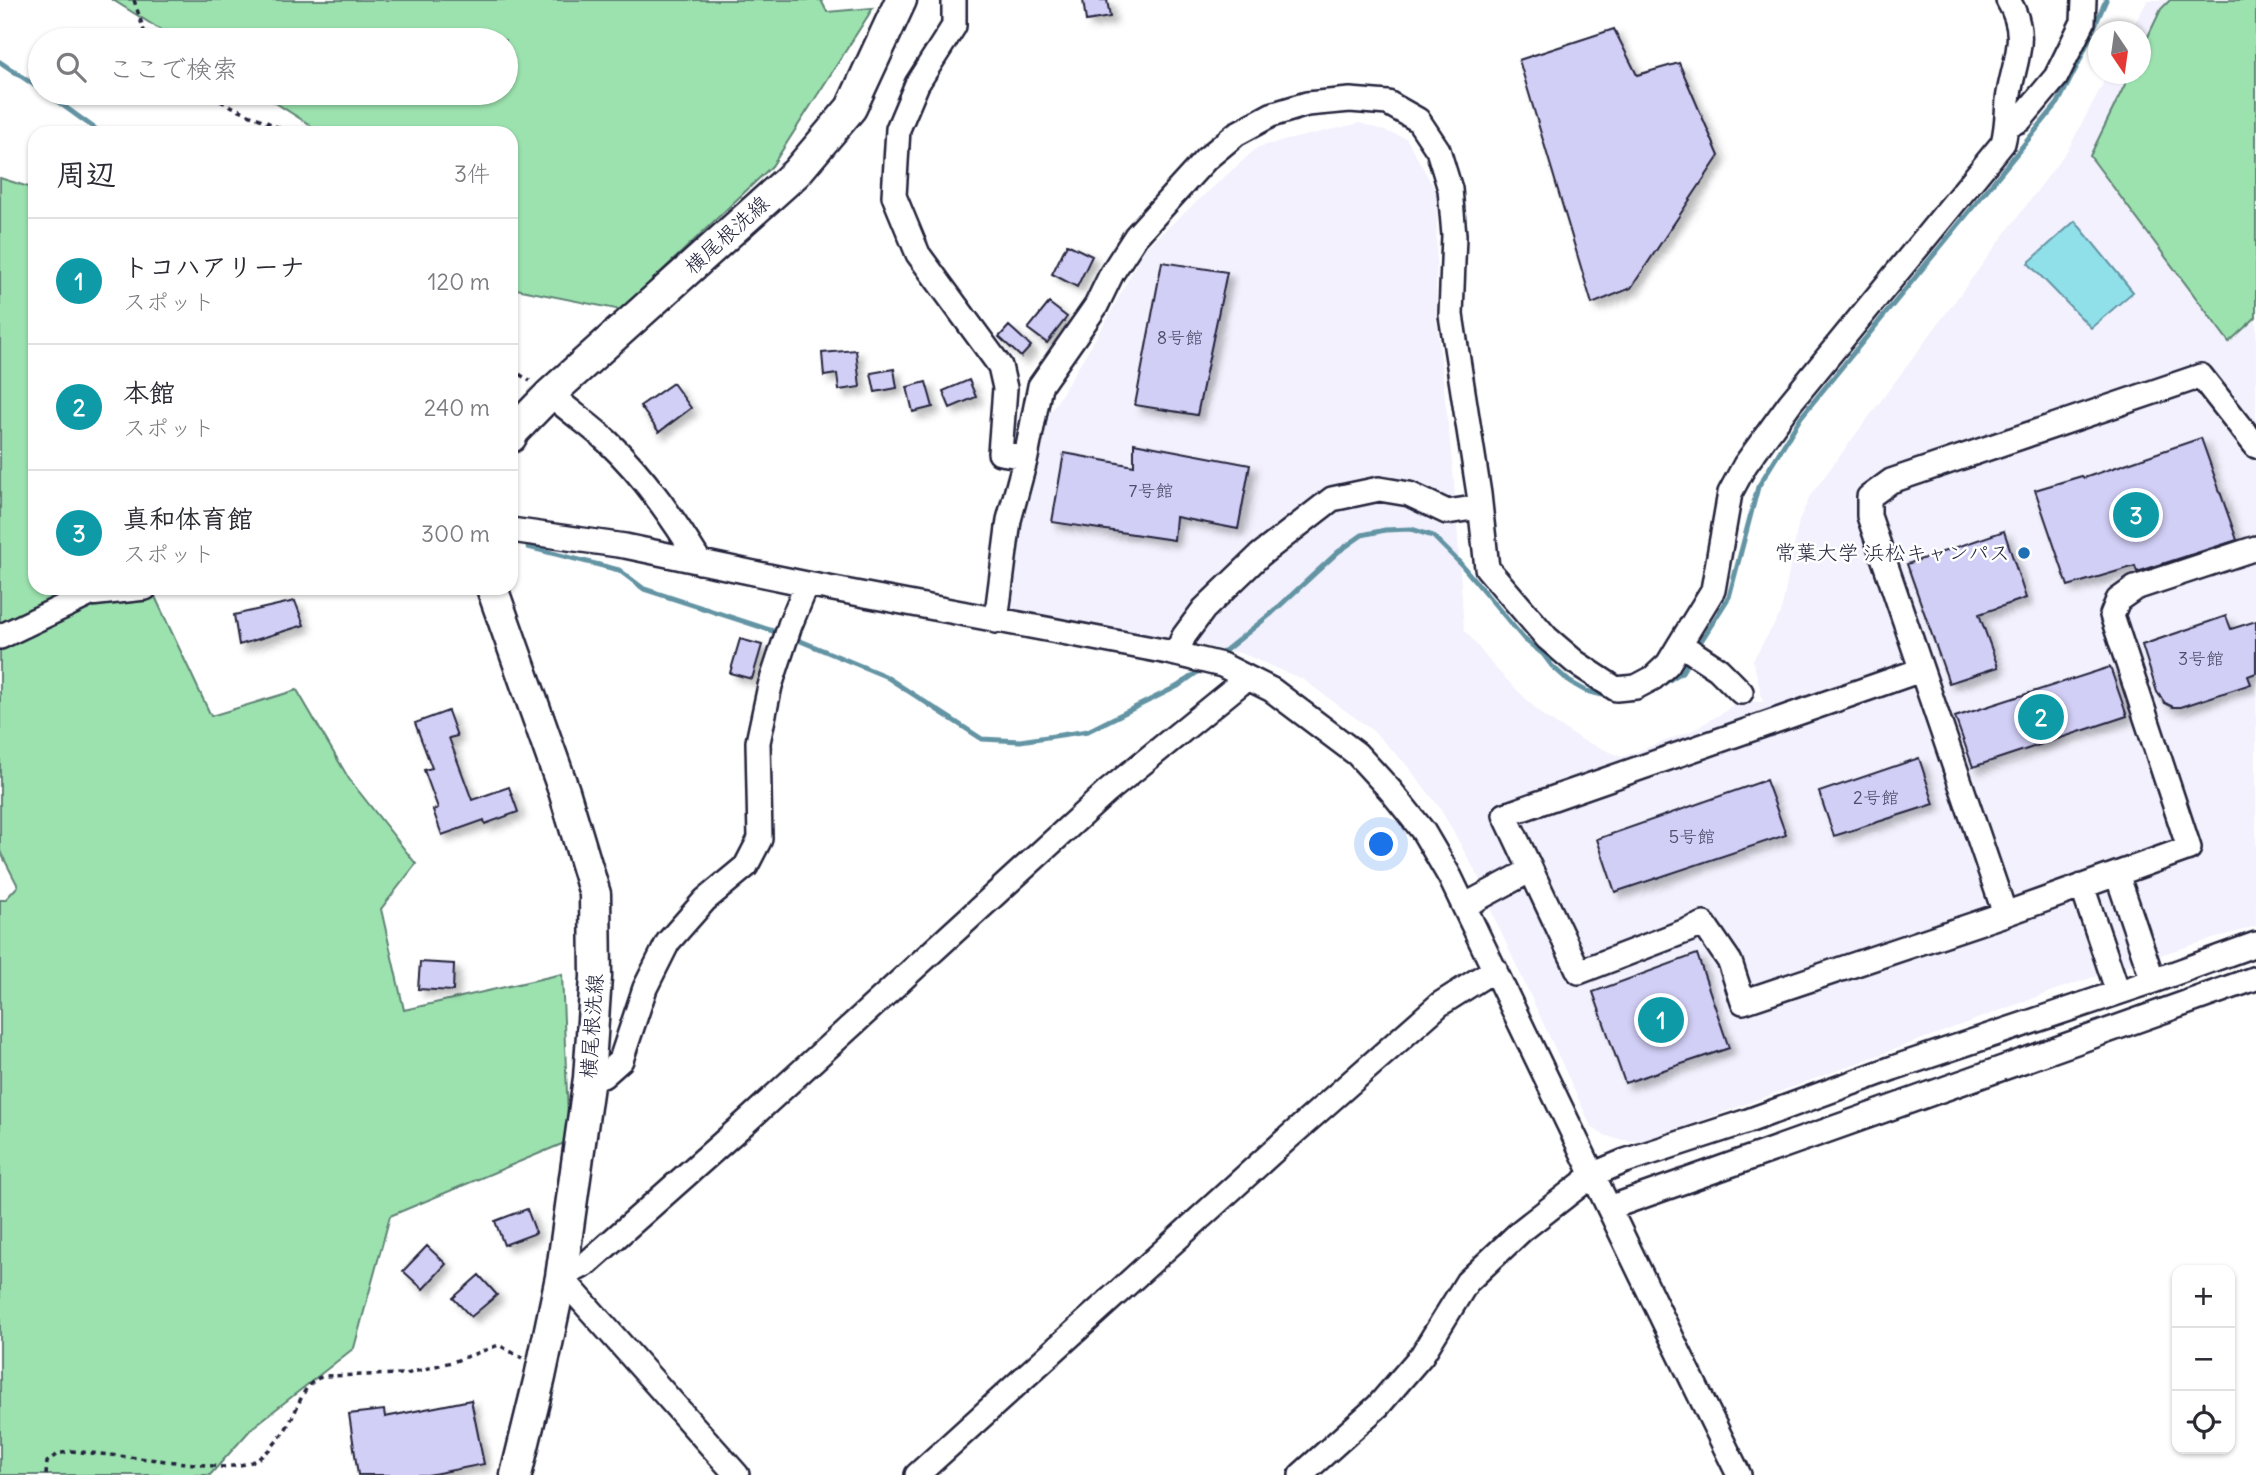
<!DOCTYPE html>
<html lang="ja">
<head>
<meta charset="utf-8">
<style>
  :root { --surface:#fff; --page:#f7f7f7; --text:#2b2b33; --muted:#7c7c81; --line:#e1e1e2; --accent:#7c3aed }
  body { margin:0; font-family:Delius,"Klee One",sans-serif; background:var(--page); color:var(--text) }
  .controls { position:absolute; right:21px; bottom:21px; display:grid; overflow:hidden; border-radius:14px; box-shadow:0 2px 5px #0004 }
  .controls button { width:63px; height:63px; display:grid; place-items:center; padding:0; border:0; border-bottom:2px solid var(--line); background:var(--surface); color:var(--text); font:35px sans-serif }
  .compass { position:absolute; left:2088px; top:21px; width:63px; height:63px; border-radius:50%; background:var(--surface); box-shadow:0 2px 5px #0004; rotate:167deg }
  .you { position:absolute; left:1382px; top:845px; width:24px; height:24px; margin:-18px; border:5px solid #fff; border-radius:50%; background:#1a73e8; box-shadow:0 0 0 10px #1a73e833 }
  .badge { display:grid; place-items:center; width:46px; height:46px; border-radius:50%; background:var(--accent); color:#fff; font-size:23px; font-weight:700 }
  .pin { position:absolute; translate:-50% -50%; border:4px solid #fff; box-shadow:0 2px 7px #0006 }
  .list { margin:0; padding:0; list-style:none }
  h2 { display:flex; justify-content:space-between; align-items:center; height:91px; margin:0; padding:0 28px; font-size:30px }
  h2 small { font-size:23px; font-weight:400; color:var(--muted) }
  .list li { display:grid; grid-template-columns:46px 1fr auto; gap:21px; align-items:center; box-sizing:border-box; height:126px; padding:0 28px; border-top:2px solid var(--line) }
  .list b { display:block; font-size:26px; white-space:nowrap }
  .list p { margin:0; font-size:23px; white-space:nowrap; color:var(--muted) }
  .list em { font-size:23px; font-style:normal; color:var(--muted) }
  .icon { flex:none; width:38px; height:38px; fill:none; stroke:currentColor; stroke-width:2; stroke-linecap:round; stroke-linejoin:round }
  .map { position:relative; flex:none; width:2256px; height:1475px; overflow:hidden }
  .search { position:absolute; background:var(--surface); box-shadow:0 2px 5px #0004; left:28px; top:28px; width:490px; height:77px; display:flex; align-items:center; gap:18px; box-sizing:border-box; padding:0 24px; border-radius:38px; color:var(--muted); font-size:26px }
  .panel { position:absolute; background:var(--surface); box-shadow:0 2px 5px #0004; left:28px; top:126px; width:490px; height:469px; border-radius:21px }
  .map>svg:first-child { display:block }
  .built { fill:#f2f1fd }
  .green { fill:#9ce2af; stroke:#5f8275; stroke-width:2 }
  .water { fill:#90e0ea; stroke:#6494a4; stroke-width:2 }
  .lines { fill:none; stroke-linecap:round; stroke-linejoin:round }
  .stream { stroke:#6494a4; stroke-width:5 }
  .building { fill:#d2cff7; stroke:#22223b; stroke-width:2; filter:url(#shadow) }
  .minor-casing { stroke:#22223b; stroke-width:28 }
  .major-casing { stroke:#22223b; stroke-width:35 }
  .path { stroke:#22223b; stroke-width:3.5; stroke-dasharray:5 5; stroke-linecap:butt }
  .minor { stroke:#fff; stroke-width:23 }
  .major { stroke:#fff; stroke-width:30 }
  .poi-dot { fill:#1f6fb2; stroke:#fff; stroke-width:2.5 }
  .labels { text-anchor:middle; stroke-width:5; stroke-linejoin:round; paint-order:stroke }
  .number-label { font-size:18px; fill:#4e4d6a }
  .street-label { font-size:21px; fill:#22223b; stroke:#fff }
  .poi-label { font-size:21px; fill:#22223b; stroke:#fff; text-anchor:end }
</style>
</head>
<body>
<div class="map">
<svg width="2256" height="1475" viewBox="0 0 2256 1475">
  <defs>
    <filter id="shadow"><feDropShadow dx="6" dy="6" stdDeviation="3.5" flood-color="#0004"/></filter>
  </defs>
  <rect width="100%" height="100%" fill="#fff"/>
  <filter id="ink" filterUnits="userSpaceOnUse"><feTurbulence type="fractalNoise" baseFrequency=".0143" numOctaves="2"/><feDisplacementMap in="SourceGraphic" scale="14" xChannelSelector="R" yChannelSelector="G"/><feConvolveMatrix kernelMatrix="1 2 1 2 8 2 1 2 1" color-interpolation-filters="sRGB"/></filter>
  <g filter="url(#ink)">
    <path class="built" d="M2148 0H2256V926L2166 953 2058 989 1643 1142 1616 1139 1600 1133 1591 1126 1493 915 1482 883 1440 808 1406 764 1372 730 1304 680 1241 653 1007 609 1033 441 1109 316 1144 249 1258 147 1360 123 1406 138 1437 193 1436 314 1454 481 1464 629 1494 667 1543 716 1582 740 1622 757 1689 732 1723 713 1737 701 1763 702 1753 660 1781 613 1799 521 1810 496 2069 148 2108 74H2140V32L2130 31Z"/>
    <path class="green" d="M113 0H821L827 12 873 8 772 166 621 310 511 288V133H314L310 125 260 93H506V40H177Z
      M2170 0H2256V317L2229 342 2090 156 2130 74H2140L2141 51 2161 9Z
      M0 178 35 189V588H151L211 716 297 690 349 779 416 864 381 909 404 1010 562 974 569 1141 390 1216 354 1348 252 1428 210 1475H0V900H5L18 886 0 851Z"/>
    <path class="water" d="M2075 221 2133 292 2091 328 2028 263Z"/>
    <g class="lines">
      <path class="stream" d="M0 62 40 89
        M46 93 101 133
        M528 547 619 570 644 589 782 634
        M791 637 885 676 982 739 1020 741 1088 731 1178 686 1203 668
        M1696 649 1729 597 1758 487 1801 417 2058 103 2078 64 2106 0
        M1216 658 1272 613 1338 552 1362 535 1385 530 1411 529 1433 536 1460 563 1524 639 1543 654 1552 666 1570 682 1586 691 1611 697
        M1660 686 1682 672 1691 657"/>
    </g>
    <path class="building" d="M1083 0H1107L1110 17 1086 21Z
      M1614 29 1637 75 1679 63 1719 156 1631 288 1592 304 1519 60Z
      M1067 244 1092 256 1077 287 1052 274Z
      M1162 262 1227 272 1197 415 1135 405Z
      M1049 303 1067 317 1047 343 1028 329Z
      M1009 326 1031 346 1021 357 999 337Z
      M856 350 860 387 839 390 837 374 824 376 822 353Z
      M894 369 897 388 875 392 871 373Z
      M969 380 976 397 950 408 943 391Z
      M926 382 933 407 913 412 907 387Z
      M673 383 691 408 659 432 640 406Z
      M2201 438 2237 540 2137 572 2135 566 2068 586 2035 490 2082 476 2084 478Z
      M1134 443 1250 465 1238 529 1176 517 1174 540 1052 522 1064 453 1134 466Z
      M2004 531 2026 598 1979 614 1998 667 1949 683 1907 564Z
      M295 601 304 625 239 645 234 615Z
      M2226 616 2231 629 2256 621V673L2248 676 2251 684 2181 707H2173L2165 703 2157 692 2142 645Z
      M740 639 762 645 752 679 730 673Z
      M2110 667 2127 716 1973 767 1955 717Z
      M448 711 457 736 449 738 472 800 509 787 518 812 485 824 484 820 442 835 433 810 438 808 424 770 432 768 415 723Z
      M1919 758 1934 804 1834 836 1819 792Z
      M1766 780 1786 835 1615 892 1597 839Z
      M1697 954 1729 1048 1625 1083 1593 992Z
      M420 962 454 964 453 991 418 989Z
      M527 1209 536 1233 504 1245 495 1221Z
      M427 1246 446 1264 423 1289 403 1271Z
      M479 1275 497 1295 471 1317 453 1298Z
      M471 1400 484 1464 428 1475H358L349 1414 384 1410 385 1417Z"/>
    <g class="lines">
      <g class="minor-casing">
        <path id="minor" d="M954 0V26L917 84 898 129 894 196 918 254 1000 366 1005 388 1000 453 1026 457
          M2008 125 2020 120 2056 77 2083 22 2084 0
          M550 394C569 411 590 425 608 442 645 477 674 520 700 562
          M511 530 625 546 807 584 1168 652 1222 665 1272 690 1357 754 1391 791 1423 831 1450 877C1546 1077 1641 1277 1739 1475
          M996 621 1009 520 1026 457 1040 386 1096 306 1112 273 1136 236 1206 159 1236 134 1271 115 1307 104 1350 100 1388 103 1418 120 1438 150 1450 189 1454 235 1451 315 1479 494 1487 568 1547 638 1575 662 1616 689 1636 687 1653 678 1668 664 1680 644 1718 669 1741 692
          M0 637 90 594 145 588
          M1680 644 1713 590 1730 493 1745 465 1790 403 2003 143C2007 128 2007 115 2008 100 2013 61 2031 38 2008 0
          M1176 654 1184 636 1204 609 1260 555 1332 499 1379 489 1409 494 1447 512 1480 507
          M1921 670 1505 815 1579 972 1704 924 1730 962 1743 1002 2005 914 2189 848 2112 615 2118 600 2135 588 2256 548
          M2117 874 2153 981
          M2082 886 2118 992
          M1464 906 1531 870
          M2005 914 1869 516V497L1891 481 2201 376 2256 446
          M589 1078 603 1076 621 1060 645 988 668 942 705 900 746 866 760 839 758 742 770 686 790 625 807 584
          M1609 1208 2256 978
          M737 1475 561 1277 586 1264 746 1122 1107 792 1247 678
          M917 1475 1289 1137 1440 1004 1495 969
          M1301 1475 1378 1406 1422 1355 1467 1282 1521 1231 1594 1174 1625 1161 1748 1121 1893 1068 2153 981 2256 944"/>
      </g>
      <g class="major-casing">
        <path id="major" d="M511 437 514 431 550 394 796 173 851 108 901 0
          M492 588 564 791 595 894 596 977 589 1078 561 1277 540 1377 516 1475"/>
      </g>
      <path class="path" d="M134 0 147 40
        M202 93 291 133
        M511 369 530 381
        M46 1475 47 1462 57 1454 72 1451 223 1467C235 1466 245 1465 256 1460 270 1452 285 1432 292 1418 301 1401 304 1381 325 1376L406 1374 455 1361 499 1345 522 1358"/>
      <use href="#minor" class="minor"/>
      <use href="#major" class="major"/>
    </g>
  </g>
  <circle class="poi-dot" cx="2024" cy="553" r="7"/>
  <g class="labels">
    <g class="number-label">
      <text x="1180" y="344">8号館</text>
      <text x="1151" y="497">7号館</text>
      <text x="2201" y="665">3号館</text>
      <text x="1876" y="804">2号館</text>
      <text x="1692" y="843">5号館</text>
    </g>
    <g class="street-label">
      <text transform="translate(727 235) rotate(-42)" y="7">横尾根洗線</text>
      <text transform="translate(592 1026) rotate(-86)" y="7">横尾根洗線</text>
    </g>
    <g class="poi-label">
      <text x="2010" y="560">常葉大学 浜松キャンパス</text>
    </g>
  </g>
</svg>
<div class="controls">
<button>+</button>
<button>−</button>
<button><svg class="icon" aria-label="locate" viewBox="0 0 24 24"><circle cx="12" cy="12" r="6"/><path d="M12 2v4M12 18v4M2 12h4M18 12h4"/></svg></button>
</div>
<svg class="compass" viewBox="-18 -18 36 36"><path d="M0-13l5 13h-10z" fill="#e53935"/><path d="M0 13l5-13h-10z" fill="#7c7c81"/></svg>
<div class="you"></div>
<div class="pin badge" style="left:1661px;top:1020px;background:#0f9aa8">1</div>
<div class="pin badge" style="left:2041px;top:717px;background:#0f9aa8">2</div>
<div class="pin badge" style="left:2136px;top:515px;background:#0f9aa8">3</div>
<div class="search"><svg class="icon" aria-label="search" viewBox="0 0 24 24"><circle cx="10" cy="10" r="6"/><path d="M15 15l6 6"/></svg>ここで検索</div>
<section class="panel">
<h2>周辺<small>3件</small></h2>
<ul class="list">
<li><span class="badge" style="background:#0f9aa8">1</span><div><b>トコハアリーナ</b><p>スポット</p></div><em>120 m</em></li>
<li><span class="badge" style="background:#0f9aa8">2</span><div><b>本館</b><p>スポット</p></div><em>240 m</em></li>
<li><span class="badge" style="background:#0f9aa8">3</span><div><b>真和体育館</b><p>スポット</p></div><em>300 m</em></li>
</ul>
</section>
</div>
</body>
</html>
